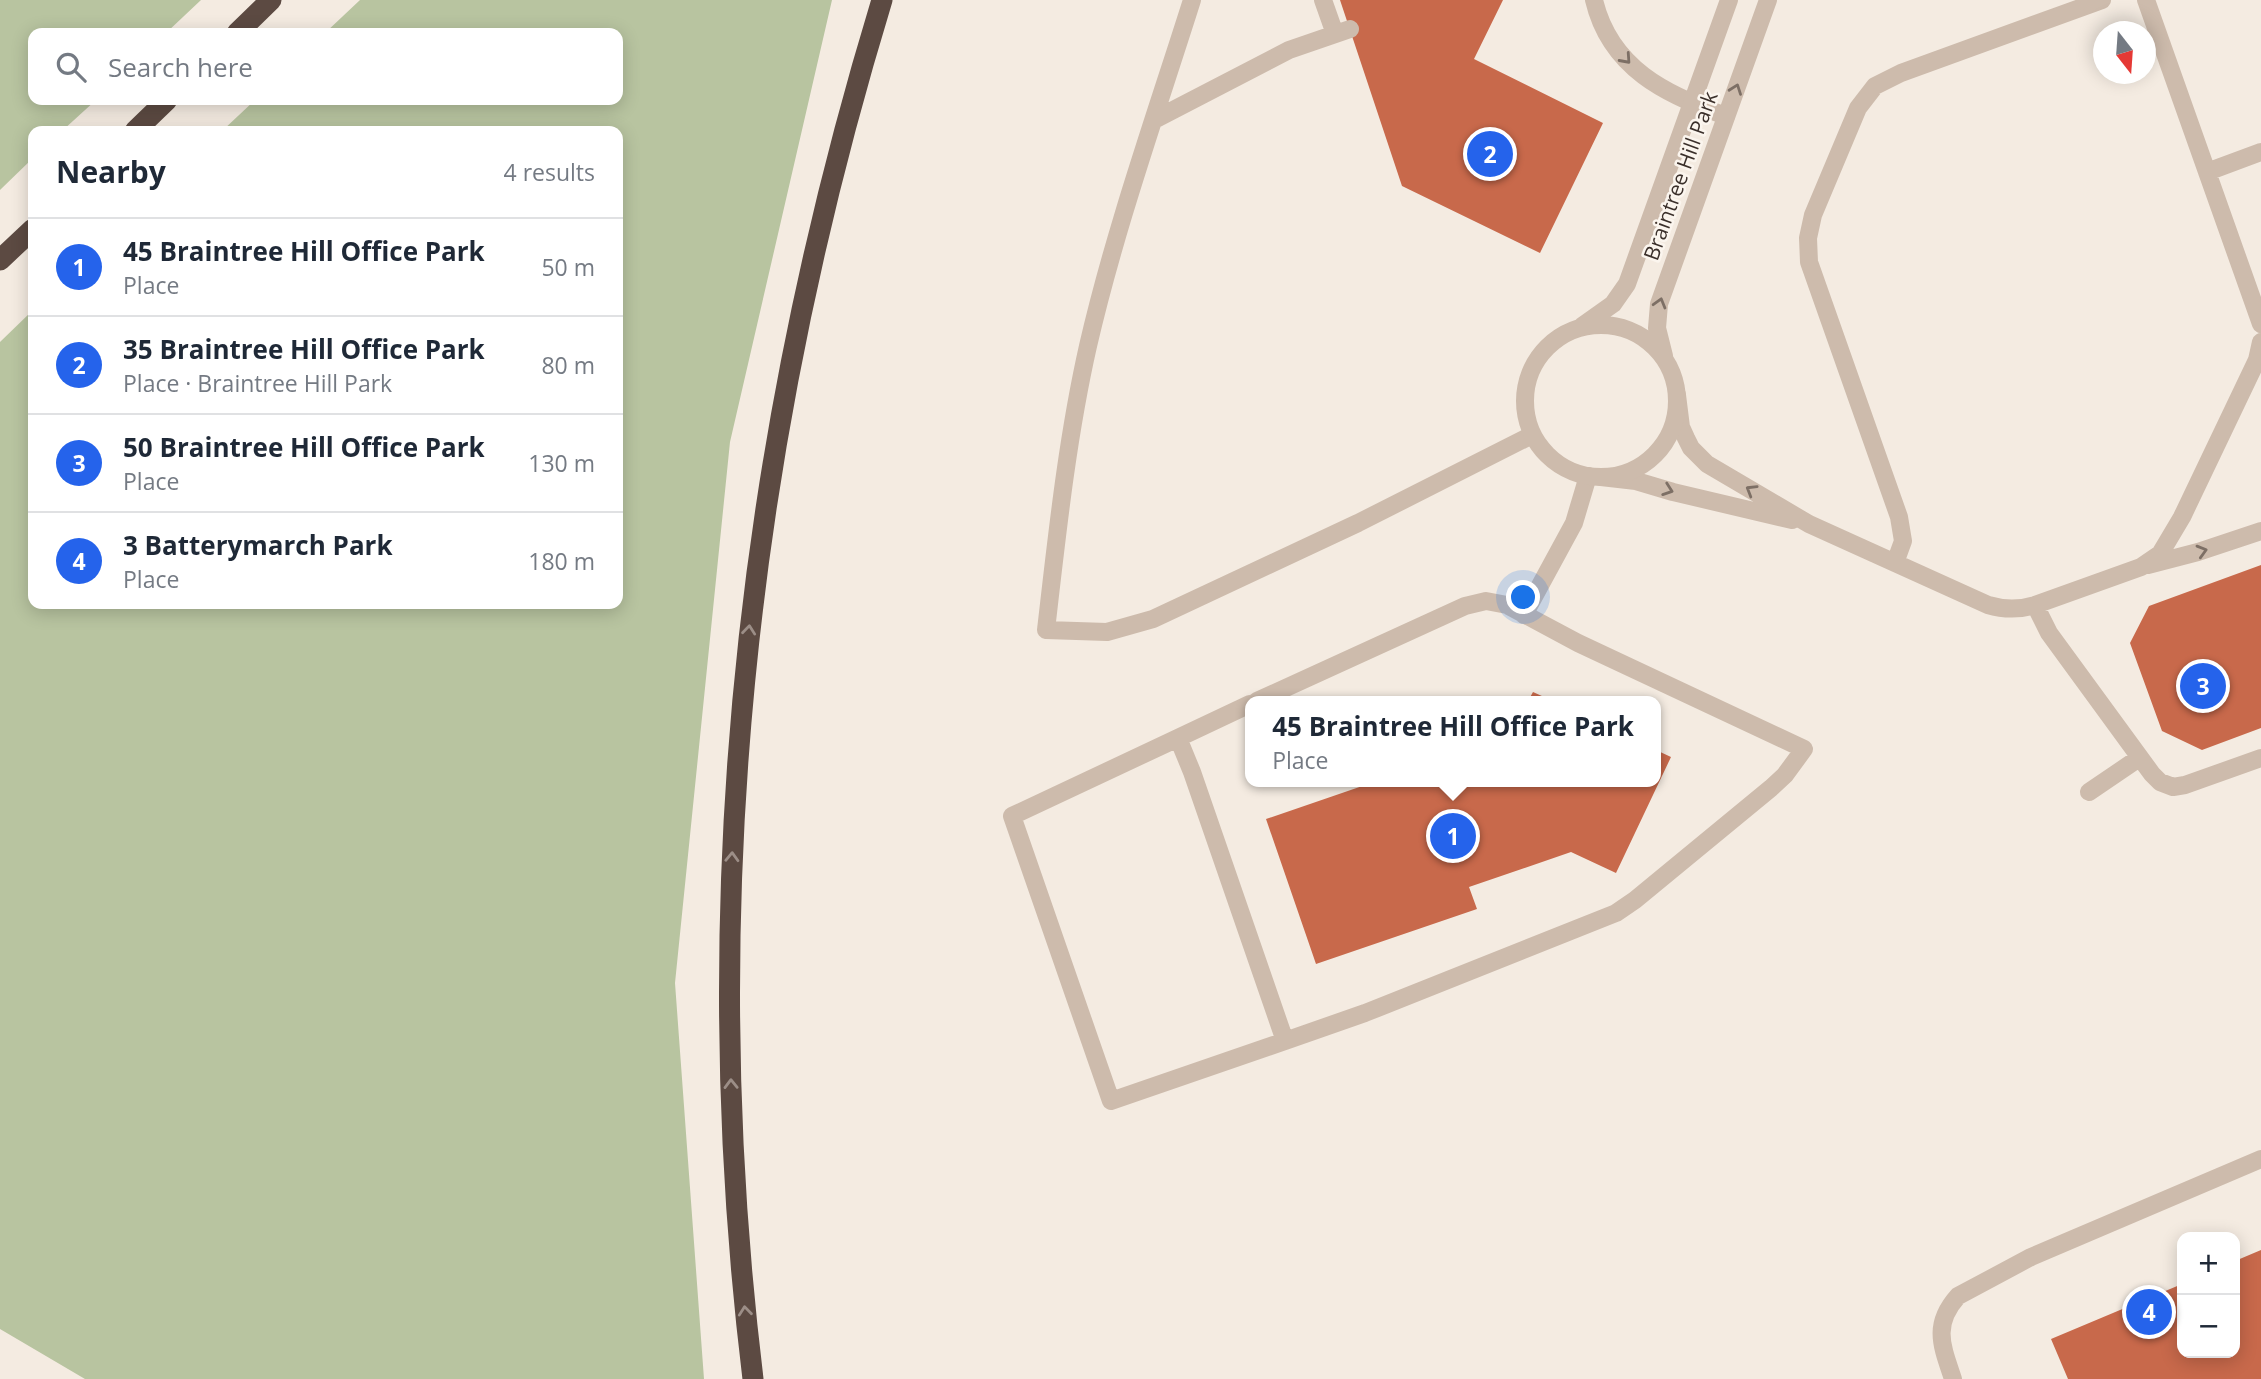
<!DOCTYPE html>
<html lang="en">
<head>
<meta charset="utf-8">
<style>
  :root { --surface:#fff; --page:#f2f2f3; --text:#1f2937; --muted:#747a83; --line:#e0e1e3; --accent:#2563eb }
  body { margin:0; font-family:"Open Sans",sans-serif; background:var(--page); color:var(--text) }
  .controls { position:absolute; right:21px; bottom:21px; display:grid; overflow:hidden; border-radius:14px; box-shadow:0 4px 18px #0003 }
  .controls button { width:63px; height:63px; display:grid; place-items:center; padding:0; border:0; border-bottom:2px solid var(--line); background:var(--surface); color:var(--text); font:35px sans-serif }
  .compass { position:absolute; left:2093px; top:21px; width:63px; height:63px; border-radius:50%; background:var(--surface); box-shadow:0 4px 18px #0003; rotate:163deg }
  .you { position:absolute; left:1524px; top:598px; width:24px; height:24px; margin:-18px; border:5px solid #fff; border-radius:50%; background:#1a73e8; box-shadow:0 0 0 10px #1a73e833 }
  .badge { display:grid; place-items:center; width:46px; height:46px; border-radius:50%; background:var(--accent); color:#fff; font-size:23px; font-weight:700 }
  .pin { position:absolute; translate:-50% -50%; border:4px solid #fff; box-shadow:0 2px 7px #0006 }
  .popup { position:absolute; left:1245px; top:696px; width:416px; height:91px; box-sizing:border-box; display:grid; place-content:center; border-radius:14px; background:var(--surface); filter:drop-shadow(0 2px 5px #0005); font-size:23px; white-space:nowrap; color:var(--muted) }
  .popup b { font-size:26px; color:var(--text) }
  .popup::after { content:''; position:absolute; left:50%; top:100%; margin-left:-14px; border:14px solid transparent; border-top-color:var(--surface) }
  .list { margin:0; padding:0; list-style:none }
  h2 { display:flex; justify-content:space-between; align-items:center; height:91px; margin:0; padding:0 28px; font-size:30px }
  h2 small { font-size:23px; font-weight:400; color:var(--muted) }
  .list li { display:grid; grid-template-columns:46px 1fr auto; gap:21px; align-items:center; box-sizing:border-box; height:98px; padding:0 28px; border-top:2px solid var(--line) }
  .list b { display:block; font-size:26px; white-space:nowrap }
  .list p { margin:0; font-size:23px; white-space:nowrap; color:var(--muted) }
  .list em { font-size:23px; font-style:normal; color:var(--muted) }
  .icon { flex:none; width:38px; height:38px; fill:none; stroke:currentColor; stroke-width:2; stroke-linecap:round; stroke-linejoin:round }
  .map { position:relative; flex:none; width:2261px; height:1379px; overflow:hidden }
  .search { position:absolute; background:var(--surface); box-shadow:0 4px 18px #0003; left:28px; top:28px; width:595px; height:77px; display:flex; align-items:center; gap:18px; box-sizing:border-box; padding:0 24px; border-radius:14px; color:var(--muted); font-size:26px }
  .panel { position:absolute; background:var(--surface); box-shadow:0 4px 18px #0003; left:28px; top:126px; width:595px; height:483px; border-radius:14px }
  .map>svg:first-child { display:block }
  .green { fill:#b8c4a0 }
  .building { fill:#c8694b }
  .lines { fill:none; stroke-linecap:round; stroke-linejoin:round }
  .lane { stroke:#cdbbac; stroke-width:18 }
  .street { stroke:#cdbbac; stroke-width:18 }
  .highway { stroke:#5c4a42; stroke-width:21 }
  .oneway { stroke:#7d6f65 }
  .oneway2 { stroke:#9c8e87 }
  .labels { text-anchor:middle; stroke-width:5; stroke-linejoin:round; paint-order:stroke }
  .street-label { font-size:21px; fill:#3b302b; stroke:#fbf5ee }
</style>
</head>
<body>
<div class="map">
<svg width="2261" height="1379" viewBox="0 0 2261 1379">
  <rect width="100%" height="100%" fill="#f4ebe1"/>
  <path class="green" d="M0 0H201L166 33H33V100H96L62 131H33V158L0 190Z
    M360 0H832L730 442 675 983 704 1379H85L0 1329V342L33 310V604H618V131H222L255 100H618V33H325Z"/>
  <path class="building" d="M1340 0H1503L1474 59 1603 123 1540 253 1402 186Z
    M2261 565V728L2202 750 2162 731 2130 643 2149 606Z
    M1533 692 1553 701H1528Z
    M1656 750 1671 757 1616 873 1571 852 1469 887 1477 909 1316 964 1266 819 1374 782H1656Z
    M2261 1250V1379H2068L2051 1339 2182 1284V1353H2235V1261Z"/>
  <g class="lines">
    <path class="lane" d="M1192 0C1156 114 1115 229 1088 346 1067 439 1057 535 1046 630L1107 632 1153 619 1358 523 1532 435
      M1323 0 1335 34
      M1594 0C1610 68 1666 95 1726 116
      M2146 0 2261 324
      M1154 120 1289 50 1350 29
      M2207 172 2261 152
      M1677 395 1681 427 1686 438 1691 448 1707 464 1809 524 1988 605C2005 610 2019 610 2035 605L2141 567 2160 554 2182 517 2257 360 2261 342
      M1601 477 1636 481 1673 492 1792 520
      M1895 563 1903 541 1899 517 1809 262 1808 238 1813 215 1858 108 1875 86 1901 73 2102 0
      M2148 565 2198 552 2261 531
      M2035 605 2049 633 2152 774 2160 782 2173 787 2185 785 2261 758
      M1524 615 1574 523 1588 476
      M1250 704 1178 738 1192 772 1285 1041 1365 1013 1616 913 1635 900 1771 788 1785 775 1804 749 1578 643 1507 605 1486 601 1465 606 1257 701
      M1178 738 1012 816 1111 1101 1285 1041
      M2089 792 2139 758
      M1953 1379C1942 1346 1932 1325 1958 1296L2031 1257 2261 1159"/>
    <path class="street" d="M1525 401a76 76 0 1 1 152 0a76 76 0 1 1-152 0Z
      M1582 326 1613 304 1627 284 1729 0
      M1664 356 1657 328 1659 304 1768 0"/>
    <path class="highway" d="M237 33 271 0
      M135 131 167 100
      M0 260 33 229
      M753 1379C696 912 745 449 882 0"/>
  </g>
  <defs><path id="oneway-chevron" d="M-2-3.5L2.5 0L-2 3.5" fill="none" stroke-width="1.6" stroke-linecap="round" stroke-linejoin="round" transform="scale(1.75)"/></defs>
  <g class="oneway">
    <use href="#oneway-chevron" transform="translate(1626 59) rotate(48)"/>
    <use href="#oneway-chevron" transform="translate(1736 89) rotate(-70)"/>
    <use href="#oneway-chevron" transform="translate(1660 303) rotate(-74)"/>
    <use href="#oneway-chevron" transform="translate(1668 490) rotate(19)"/>
    <use href="#oneway-chevron" transform="translate(1751 490) rotate(-149)"/>
    <use href="#oneway-chevron" transform="translate(2202 551) rotate(-16)"/>
  </g>
  <g class="oneway2">
    <use href="#oneway-chevron" transform="translate(749 630) rotate(-84)"/>
    <use href="#oneway-chevron" transform="translate(732 857) rotate(-88)"/>
    <use href="#oneway-chevron" transform="translate(731 1084) rotate(-91)"/>
    <use href="#oneway-chevron" transform="translate(745 1311) rotate(-96)"/>
  </g>
  <g class="labels">
    <g class="street-label">
      <text transform="translate(1681 176) rotate(-70)" y="7">Braintree Hill Park</text>
    </g>
  </g>
</svg>
<div class="controls">
<button>+</button>
<button>−</button>
</div>
<svg class="compass" viewBox="-18 -18 36 36"><path d="M0-13l5 13h-10z" fill="#e53935"/><path d="M0 13l5-13h-10z" fill="#747a83"/></svg>
<div class="you"></div>
<div class="pin badge" style="left:1453px;top:836px">1</div>
<div class="popup"><b>45 Braintree Hill Office Park</b>Place</div>
<div class="pin badge" style="left:1490px;top:154px">2</div>
<div class="pin badge" style="left:2203px;top:686px">3</div>
<div class="pin badge" style="left:2149px;top:1312px">4</div>
<div class="search"><svg class="icon" aria-label="search" viewBox="0 0 24 24"><circle cx="10" cy="10" r="6"/><path d="M15 15l6 6"/></svg>Search here</div>
<section class="panel">
<h2>Nearby<small>4 results</small></h2>
<ul class="list">
<li><span class="badge">1</span><div><b>45 Braintree Hill Office Park</b><p>Place</p></div><em>50 m</em></li>
<li><span class="badge">2</span><div><b>35 Braintree Hill Office Park</b><p>Place · Braintree Hill Park</p></div><em>80 m</em></li>
<li><span class="badge">3</span><div><b>50 Braintree Hill Office Park</b><p>Place</p></div><em>130 m</em></li>
<li><span class="badge">4</span><div><b>3 Batterymarch Park</b><p>Place</p></div><em>180 m</em></li>
</ul>
</section>
</div>
</body>
</html>
